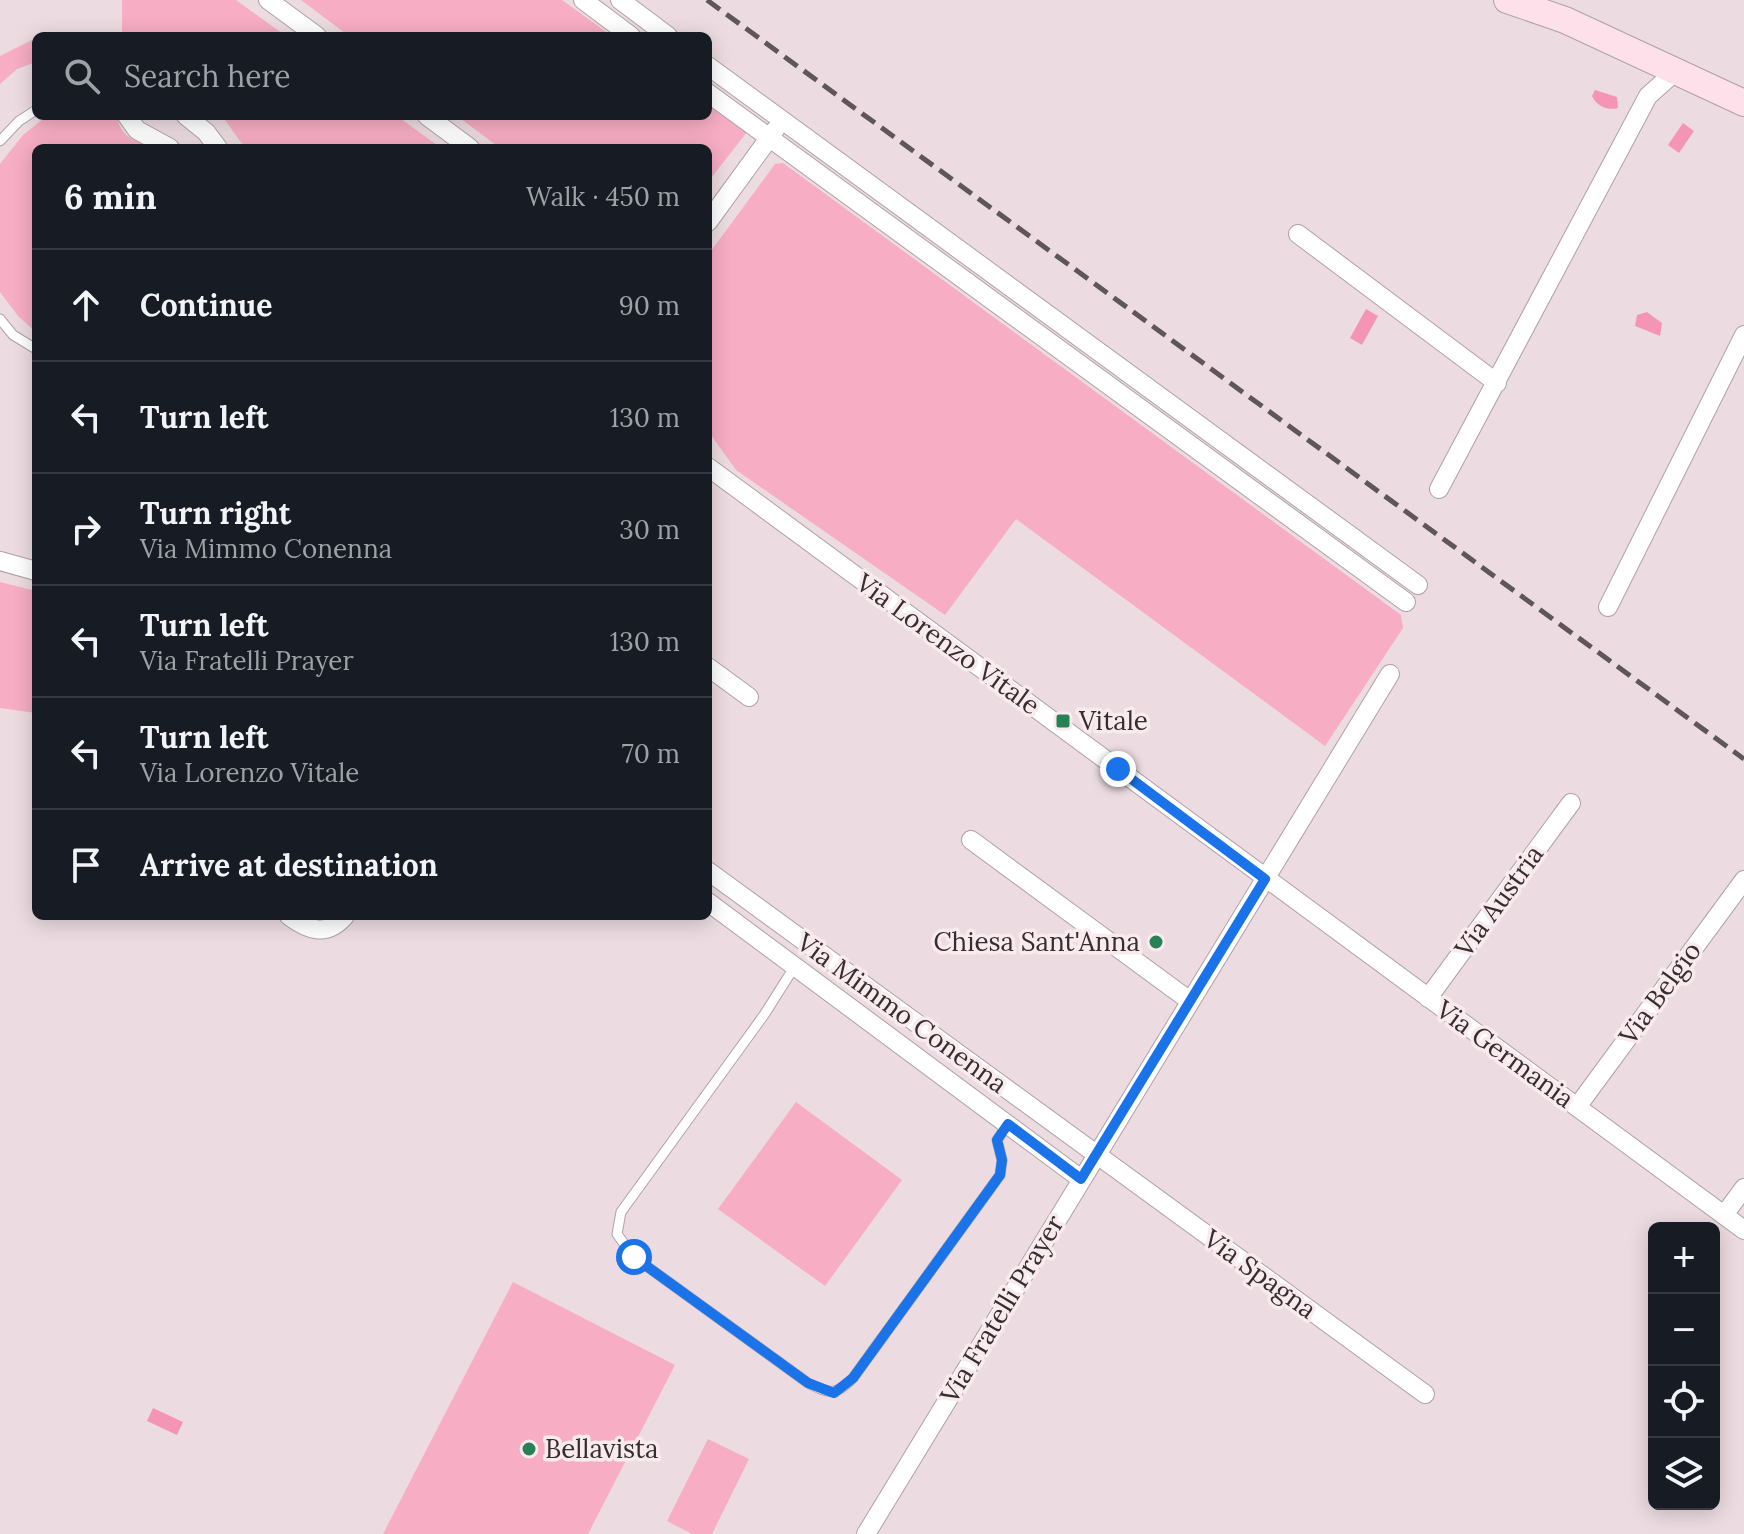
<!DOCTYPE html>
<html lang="en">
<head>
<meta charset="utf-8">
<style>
  :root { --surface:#171b24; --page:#242831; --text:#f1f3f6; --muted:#9ea1a6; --line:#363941 }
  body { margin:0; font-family:Lora,serif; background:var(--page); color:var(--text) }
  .controls { position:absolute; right:24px; bottom:24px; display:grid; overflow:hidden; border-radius:12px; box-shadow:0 4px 20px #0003 }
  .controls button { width:72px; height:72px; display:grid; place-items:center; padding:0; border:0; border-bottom:2px solid var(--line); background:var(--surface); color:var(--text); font:40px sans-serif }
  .stop { position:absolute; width:24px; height:24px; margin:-18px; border:6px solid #1a73e8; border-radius:50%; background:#fff }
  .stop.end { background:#1a73e8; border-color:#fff; box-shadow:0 2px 8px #0008 }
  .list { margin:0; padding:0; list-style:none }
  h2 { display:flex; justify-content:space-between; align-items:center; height:104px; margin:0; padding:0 32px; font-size:34px }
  h2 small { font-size:26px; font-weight:400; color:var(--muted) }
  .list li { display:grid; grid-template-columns:52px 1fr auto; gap:24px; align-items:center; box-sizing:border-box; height:112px; padding:0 32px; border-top:2px solid var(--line) }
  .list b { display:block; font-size:30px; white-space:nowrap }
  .list p { margin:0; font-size:26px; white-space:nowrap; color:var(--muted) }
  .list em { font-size:26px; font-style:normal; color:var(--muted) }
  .icon { flex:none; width:44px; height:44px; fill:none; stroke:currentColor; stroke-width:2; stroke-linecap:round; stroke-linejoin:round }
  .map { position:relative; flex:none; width:1744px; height:1534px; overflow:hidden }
  .search { position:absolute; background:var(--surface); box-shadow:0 4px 20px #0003; left:32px; top:32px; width:680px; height:88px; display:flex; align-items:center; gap:20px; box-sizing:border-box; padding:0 28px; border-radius:12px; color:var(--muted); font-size:30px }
  .panel { position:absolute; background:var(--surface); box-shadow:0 4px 20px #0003; left:32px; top:144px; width:680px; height:776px; border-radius:12px }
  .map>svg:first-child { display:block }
  .green { fill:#f7adc4 }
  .water { fill:#f595b5 }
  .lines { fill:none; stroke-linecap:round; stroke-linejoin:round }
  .service-casing { stroke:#b0a1a5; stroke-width:11 }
  .minor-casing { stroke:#b0a1a5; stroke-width:20 }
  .secondary-casing { stroke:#b0a1a5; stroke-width:28 }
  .service { stroke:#fff; stroke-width:9 }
  .minor { stroke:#fff; stroke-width:18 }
  .secondary { stroke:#fee0ea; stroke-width:26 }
  .rail { stroke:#5e5658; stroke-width:5; stroke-dasharray:16 8; stroke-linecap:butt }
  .route { stroke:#1a73e8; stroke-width:10 }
  .poi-dot { fill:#288156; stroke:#f9eaee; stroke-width:3 }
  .labels { text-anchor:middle; stroke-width:7; stroke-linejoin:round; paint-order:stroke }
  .street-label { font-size:26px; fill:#342e30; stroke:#f9eaee }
  .poi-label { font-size:26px; fill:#342e30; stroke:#f9eaee; text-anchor:start }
</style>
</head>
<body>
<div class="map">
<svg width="1744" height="1534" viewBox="0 0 1744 1534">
  <rect width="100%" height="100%" fill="#ecdce1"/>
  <path class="green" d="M122 0H236L286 36H122Z
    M301 0H562L612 36H349Z
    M36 38V62L17 69 0 84V56Z
    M708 104 747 132 708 182V148H500L457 116H708Z
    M47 116H117C120 137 134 140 152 148H36V332L18 316 0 292V164L23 135Z
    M222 116H397L441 148H245Z
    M783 163 1401 615 1403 628 1325 746 1016 519 945 615 736 470 708 431V255L775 164Z
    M0 582 36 591V713L0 708Z
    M796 1102 902 1180 825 1286 718 1209Z
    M513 1282 675 1365 588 1534H383Z
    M708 1439 749 1459 712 1534H692L667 1521Z"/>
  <path class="water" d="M1595 90 1617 97 1618 108C1608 111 1596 106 1592 96Z
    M1683 123 1694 131 1679 153 1668 145Z
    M1366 309 1378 316 1362 345 1350 338Z
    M1647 312 1662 323 1660 336 1635 326 1637 315Z
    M153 1408 183 1422 177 1435 147 1421Z"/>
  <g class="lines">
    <g class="service-casing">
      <path id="service" d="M0 141 19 121 36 110
        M0 319 13 335 36 349
        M795 966 764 1015 621 1212 617 1234 634 1257 808 1383C829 1394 836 1396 853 1378L1000 1175 1002 1160 997 1140 1008 1124"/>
    </g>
    <g class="minor-casing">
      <path id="minor" d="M268 0 317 36
        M583 0 631 36
        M620 0 668 36
        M708 66 1418 585
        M708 93 1406 602
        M127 116 137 130 170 148
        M186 116 206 132 218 148
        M427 116 470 148
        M708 222 775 130
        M1298 234 1497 383
        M708 467 1744 1230
        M1439 489 1648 96 1676 71
        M0 561 36 571
        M1608 607 1744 335
        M708 667 749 697
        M971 840 1190 1001
        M708 871 1425 1394
        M708 902 1081 1179
        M289 916C309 931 327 937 345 916
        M1428 998 1571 803
        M1577 1107 1744 880
        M1724 1215 1744 1188
        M866 1534 1390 674"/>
    </g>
    <g class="secondary-casing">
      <path id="secondary" d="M1507 0 1565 20 1744 103"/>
    </g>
    <use href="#service" class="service"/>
    <use href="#minor" class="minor"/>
    <use href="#secondary" class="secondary"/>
    <path class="rail" d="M707 0 1744 759"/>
  </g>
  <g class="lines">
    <path class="route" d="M634 1257 808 1383 834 1393 853 1378 1000 1175 1002 1160 997 1140 1008 1124 1081 1179 1265 879 1118 769"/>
  </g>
  <g class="poi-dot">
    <rect x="1055" y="713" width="16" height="16" rx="4"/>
    <circle cx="1156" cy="942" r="8"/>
    <circle cx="529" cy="1449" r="8"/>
  </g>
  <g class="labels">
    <g class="street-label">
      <text transform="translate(948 644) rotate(36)" y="9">Via Lorenzo Vitale</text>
      <text transform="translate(1499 901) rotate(-54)" y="9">Via Austria</text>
      <text transform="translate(1660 993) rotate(-54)" y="9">Via Belgio</text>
      <text transform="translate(902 1013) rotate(36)" y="9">Via Mimmo Conenna</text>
      <text transform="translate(1505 1054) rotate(36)" y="9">Via Germania</text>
      <text transform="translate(1260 1274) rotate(36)" y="9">Via Spagna</text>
      <text transform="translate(1002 1309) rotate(-59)" y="9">Via Fratelli Prayer</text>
    </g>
    <g class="poi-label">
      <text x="1079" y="730">Vitale</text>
      <text x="1140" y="951" text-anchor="end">Chiesa Sant'Anna</text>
      <text x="545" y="1458">Bellavista</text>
    </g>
  </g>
</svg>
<div class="controls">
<button>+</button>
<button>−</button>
<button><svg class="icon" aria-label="locate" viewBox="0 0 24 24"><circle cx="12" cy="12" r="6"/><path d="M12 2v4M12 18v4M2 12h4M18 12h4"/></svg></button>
<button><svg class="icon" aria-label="layers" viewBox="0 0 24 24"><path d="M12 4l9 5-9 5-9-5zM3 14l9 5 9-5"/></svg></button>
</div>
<div class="stop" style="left:634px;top:1257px"></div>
<div class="stop end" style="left:1118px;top:769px"></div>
<div class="search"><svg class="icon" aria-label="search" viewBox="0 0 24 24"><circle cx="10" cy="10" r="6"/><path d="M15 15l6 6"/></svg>Search here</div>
<section class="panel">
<h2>6 min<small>Walk · 450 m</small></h2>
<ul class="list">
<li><svg class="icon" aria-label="ahead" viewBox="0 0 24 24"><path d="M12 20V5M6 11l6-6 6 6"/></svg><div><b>Continue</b></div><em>90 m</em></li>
<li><svg class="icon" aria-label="left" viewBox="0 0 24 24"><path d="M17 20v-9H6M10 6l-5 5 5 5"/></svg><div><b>Turn left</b></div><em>130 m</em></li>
<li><svg class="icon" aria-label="right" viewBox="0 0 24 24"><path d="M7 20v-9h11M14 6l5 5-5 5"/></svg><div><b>Turn right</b><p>Via Mimmo Conenna</p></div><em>30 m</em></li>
<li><svg class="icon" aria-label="left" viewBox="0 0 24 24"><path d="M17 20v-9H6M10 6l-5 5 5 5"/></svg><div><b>Turn left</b><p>Via Fratelli Prayer</p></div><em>130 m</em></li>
<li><svg class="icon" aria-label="left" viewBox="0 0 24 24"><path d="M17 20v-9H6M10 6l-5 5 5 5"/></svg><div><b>Turn left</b><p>Via Lorenzo Vitale</p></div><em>70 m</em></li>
<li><svg class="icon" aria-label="arrive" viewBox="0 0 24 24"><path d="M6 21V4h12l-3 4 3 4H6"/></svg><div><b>Arrive at destination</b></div></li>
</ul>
</section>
</div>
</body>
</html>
